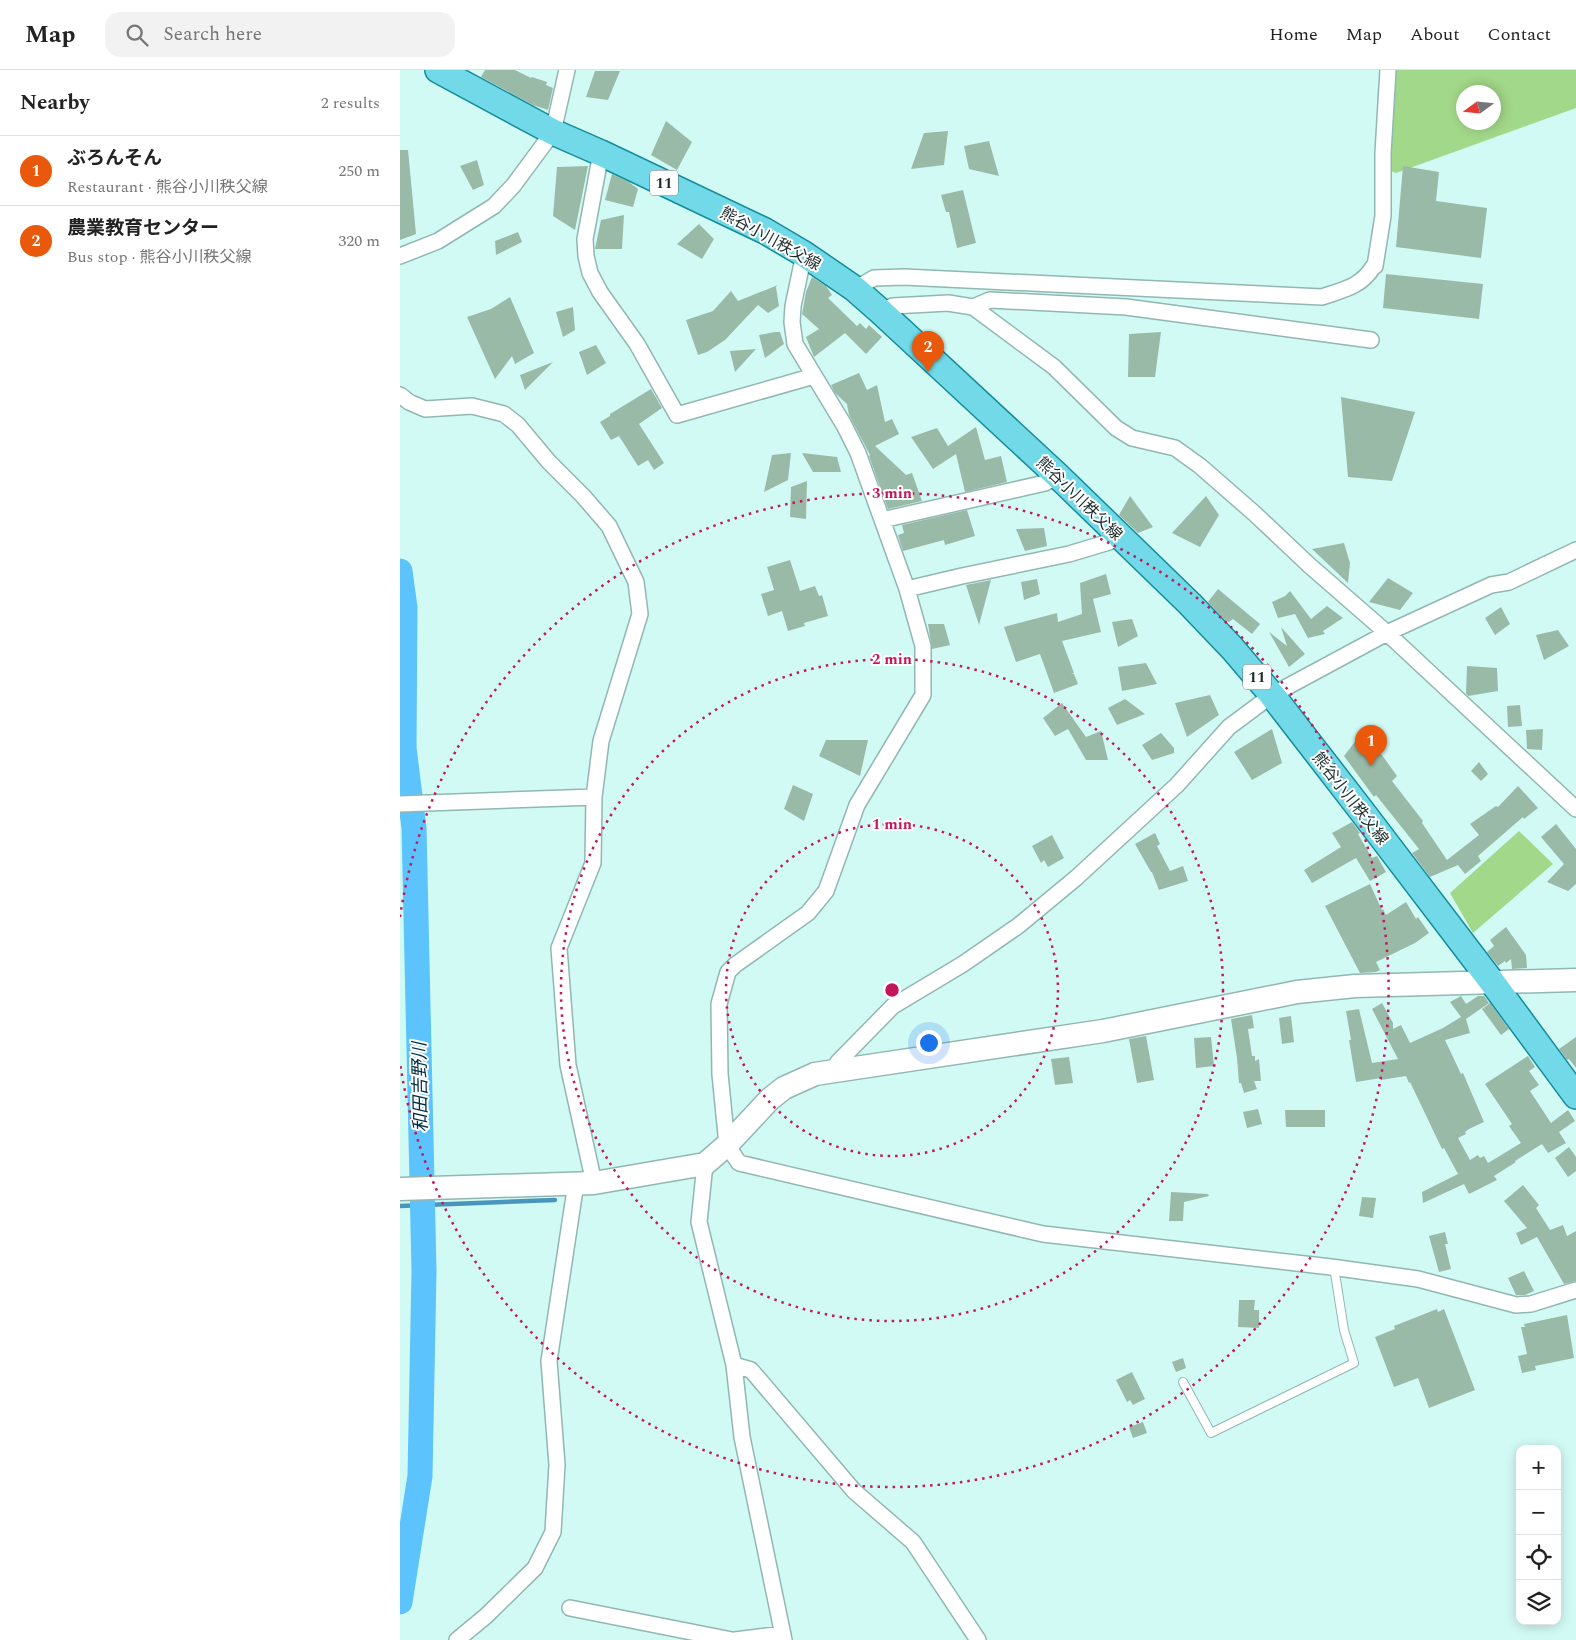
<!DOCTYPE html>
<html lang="en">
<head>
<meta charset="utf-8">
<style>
  :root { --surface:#fff; --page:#f2f2f2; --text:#222; --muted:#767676; --line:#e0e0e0; --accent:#ea580c }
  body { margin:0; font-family:Spectral,"Noto Sans JP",serif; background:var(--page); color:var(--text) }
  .controls { position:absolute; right:15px; bottom:15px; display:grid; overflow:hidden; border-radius:10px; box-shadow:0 2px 12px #0003 }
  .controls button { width:45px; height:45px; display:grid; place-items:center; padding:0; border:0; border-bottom:1px solid var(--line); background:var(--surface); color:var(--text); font:25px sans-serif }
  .compass { position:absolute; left:1056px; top:15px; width:45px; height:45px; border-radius:50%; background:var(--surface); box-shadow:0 2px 12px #0003; rotate:255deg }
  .you { position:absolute; left:528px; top:972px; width:18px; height:18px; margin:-12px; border:4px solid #fff; border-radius:50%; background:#1a73e8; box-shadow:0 0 0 8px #1a73e833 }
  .badge { display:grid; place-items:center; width:32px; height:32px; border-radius:50%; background:var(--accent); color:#fff; font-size:16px; font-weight:700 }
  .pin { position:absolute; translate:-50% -41px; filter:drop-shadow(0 1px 2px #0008) }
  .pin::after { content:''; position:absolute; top:26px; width:18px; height:15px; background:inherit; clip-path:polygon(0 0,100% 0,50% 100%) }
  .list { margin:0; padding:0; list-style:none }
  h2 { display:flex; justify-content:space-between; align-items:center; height:65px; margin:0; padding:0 20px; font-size:21px }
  h2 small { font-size:16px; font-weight:400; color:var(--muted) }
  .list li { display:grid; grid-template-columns:32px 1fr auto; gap:15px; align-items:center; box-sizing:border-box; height:70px; padding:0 20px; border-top:1px solid var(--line) }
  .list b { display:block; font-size:19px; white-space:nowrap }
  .list p { margin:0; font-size:16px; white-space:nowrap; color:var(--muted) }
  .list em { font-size:16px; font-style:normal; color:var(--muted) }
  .icon { flex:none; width:28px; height:28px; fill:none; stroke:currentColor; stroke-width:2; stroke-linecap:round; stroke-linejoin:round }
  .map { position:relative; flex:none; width:1176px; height:1570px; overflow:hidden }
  header { display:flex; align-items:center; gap:30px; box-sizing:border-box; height:70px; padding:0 25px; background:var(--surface); border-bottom:1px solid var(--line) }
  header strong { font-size:24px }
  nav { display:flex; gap:28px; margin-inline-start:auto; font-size:18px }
  .search { width:350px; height:45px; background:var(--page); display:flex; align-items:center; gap:12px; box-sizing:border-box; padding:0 18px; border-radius:15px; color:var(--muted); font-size:19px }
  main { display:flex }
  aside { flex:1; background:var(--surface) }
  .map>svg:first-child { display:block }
  .green { fill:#a2d889; fill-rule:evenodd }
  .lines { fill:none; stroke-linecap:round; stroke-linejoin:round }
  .stream { stroke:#4996bd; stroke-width:4.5 }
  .river { stroke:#5cc3fc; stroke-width:25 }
  .building { fill:#9abaa8 }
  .lane-casing { stroke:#91b7b2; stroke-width:10 }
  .street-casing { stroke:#91b7b2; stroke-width:18 }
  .secondary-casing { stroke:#91b7b2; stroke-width:25 }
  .primary-casing { stroke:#168c9a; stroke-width:28 }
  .lane { stroke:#fff; stroke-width:8 }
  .street { stroke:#fff; stroke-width:15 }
  .secondary { stroke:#fff; stroke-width:22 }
  .primary { stroke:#71d9e7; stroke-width:25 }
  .ring { fill:none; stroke:#c2185b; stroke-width:2.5; stroke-dasharray:2.5 5 }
  .labels { text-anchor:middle; stroke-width:4; stroke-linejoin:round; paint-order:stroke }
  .shield { fill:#fefefe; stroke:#606b6a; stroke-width:1 }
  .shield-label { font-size:15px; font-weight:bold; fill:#1c2c2a }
  .street-label { font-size:16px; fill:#1c2c2a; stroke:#fefefe }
  .water-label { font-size:18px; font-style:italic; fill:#002f45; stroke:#fefefe }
  .centre { fill:#c2185b; stroke:#fefefe; stroke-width:2.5 }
  .ring-label { font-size:15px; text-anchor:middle; font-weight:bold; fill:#c2185b; stroke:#fefefe; stroke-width:4; stroke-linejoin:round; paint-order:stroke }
</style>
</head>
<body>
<header>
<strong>Map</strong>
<div class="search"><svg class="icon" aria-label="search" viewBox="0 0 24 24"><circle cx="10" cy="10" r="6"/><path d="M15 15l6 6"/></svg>Search here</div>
<nav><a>Home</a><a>Map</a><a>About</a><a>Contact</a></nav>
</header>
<main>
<aside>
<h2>Nearby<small>2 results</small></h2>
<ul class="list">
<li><span class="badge">1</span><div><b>ぶろんそん</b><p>Restaurant · 熊谷小川秩父線</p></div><em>250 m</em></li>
<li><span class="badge">2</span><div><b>農業教育センター</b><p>Bus stop · 熊谷小川秩父線</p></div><em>320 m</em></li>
</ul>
</aside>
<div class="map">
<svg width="1176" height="1570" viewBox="0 0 1176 1570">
  <rect width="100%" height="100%" fill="#d2faf5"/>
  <path class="green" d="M988 0H1176V38L996 103 975 95 978 16ZM1064 22H1094V52H1064Z
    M1119 761 1153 794 1073 863 1050 823Z"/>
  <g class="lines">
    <path class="stream" d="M0 1136 155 1130"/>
    <path class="river" d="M0 501 5 538 4 678 14 758 24 1201 20 1406 0 1532"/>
  </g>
  <path class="building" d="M85 0H115L131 8 132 7 147 12 146 15 153 18 148 40 133 35 81 7Z
    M195 1H220L208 30 186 27Z
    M266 51 292 72 277 100 251 85Z
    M548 61 544 95 511 99 524 63Z
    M589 71 599 106 569 99 564 76Z
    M0 80H8L16 164 0 170Z
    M77 90 84 115 73 120 60 96Z
    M188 96 175 160 153 146 157 97Z
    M1003 96 1039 102 1036 131 1087 138 1081 188 996 177Z
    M212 104 229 112 238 119 233 137 205 130Z
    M563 120 576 173 557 178 549 142H546L541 125Z
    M224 145 222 179H195L201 150Z
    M299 154 314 169 302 189 277 174Z
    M118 162 122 172 96 185 95 171Z
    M986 204 1083 214 1079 249 983 238Z
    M412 207 426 216 432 225 428 228 457 256 460 253 466 259 469 255 482 267 466 284 445 263 414 287 406 267 419 259 402 244 406 222Z
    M378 215 376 217 379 236 368 243 358 235 325 270 307 282 298 285 286 250 313 241 331 221 338 231Z
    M110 227 134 283 115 294 112 286 95 309 67 247 91 239Z
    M173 237 175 260 163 267 156 242Z
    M375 262H380L384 274 365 288 359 265Z
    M761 262 755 307H728L729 264Z
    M196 275 206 293 187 305 179 282Z
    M356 279 335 302 330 281Z
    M153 292 125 320 120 305Z
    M459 303 467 320 477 315 485 352 492 349 499 364 475 376 506 405 512 403 522 431 488 439 469 386 470 385 449 345 447 334 435 323 431 315Z
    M251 319 262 338 239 354 264 393 254 400 248 390 238 396 219 366 211 370 200 352 210 346V344Z
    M941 327 1015 342 992 411 948 407Z
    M576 357 585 390 601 386 607 412 565 422 556 384 533 399 511 367 537 358 548 376Z
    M391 383 388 410 364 422 372 385Z
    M402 383 437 387 441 402H413Z
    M407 411 406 449 390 447 391 417Z
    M730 426 753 457 738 463 719 445Z
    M806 426 819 445 800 477 772 463Z
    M567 440 575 466 545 475 544 470 503 481 498 465 504 463 502 455Z
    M644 458 647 476 625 481 616 459Z
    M944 473 950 493 948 513 912 479Z
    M390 490 400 521 415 516 419 526 422 525 428 546 404 553 405 556 388 561 382 541 368 546 361 524 374 520 367 497Z
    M706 504 711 524 693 529 701 562 662 571 674 603 671 604H674L678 614 654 623 640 584 616 592 604 557 657 543 658 552 682 544 680 513Z
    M988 508 1013 523 1000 540 969 532Z
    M637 509 640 524 624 530 621 512Z
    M591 510 579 555 566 515Z
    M818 519 860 554 852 564 833 549 829 552 825 550 808 532Z
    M890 521 911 549 927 536 943 548 923 561 925 564 908 568 895 544 878 548 872 532 885 526Z
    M1101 537 1110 554 1095 565 1085 548Z
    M732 549 738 566 718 577 712 552Z
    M528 554H544L550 575 532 579Z
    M881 557 905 584 889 597 869 562 887 576Z
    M1158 560 1169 576 1144 590 1136 565Z
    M746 593 757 614 722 621 718 597Z
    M1067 596 1097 598 1098 621 1068 626 1066 623Z
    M810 625 819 645 787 667 775 633Z
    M725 629 745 644 717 655 708 638Z
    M662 633 686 667 701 661 708 690H686L668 659 655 666 643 648Z
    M1120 635 1122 656 1108 657 1107 636Z
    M872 659 882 693 852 710 834 682Z
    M1143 659 1142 680 1127 679 1126 660Z
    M964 660 997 706 992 711 1023 751 1022 753 1047 790 1079 765 1070 754 1096 736 1098 737 1118 716 1138 738 1124 749 1123 747 1078 786 1081 791 1065 804 1058 795 1030 807 1012 783 1019 779 976 725 974 727 944 686Z
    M761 663 774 678V683L752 690 742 675Z
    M426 670H468L460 706 419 686Z
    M1079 692 1088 704 1081 711 1071 701Z
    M393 715 413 724 404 751 384 739Z
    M952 752 960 763 958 764 972 788 977 786 986 802 970 811 956 788 912 813 904 800 941 777 932 763Z
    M1156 754 1176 779V814L1168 821 1147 812 1164 794 1141 767Z
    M755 763 760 774 757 776 770 801 783 796 788 811 759 820 752 802H751L735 774Z
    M652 765 664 788 648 797 644 790 641 793 632 776Z
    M970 814 982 840 983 839 986 845 1006 832 1016 849 1018 847 1029 863 1015 873 976 892 980 900 976 902 960 903 925 836Z
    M1106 857 1126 885 1127 898 1112 899 1111 889 1106 893 1105 891 1098 896 1087 882 1094 876 1090 870Z
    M1061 926 1066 934 1078 926H1084L1089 933 1066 949 1070 963 1045 970 1061 1004 1063 1003 1084 1052 1069 1059 1065 1062 1066 1064 1058 1068 1070 1090 1078 1085 1080 1088 1084 1086 1088 1093 1121 1073 1109 1056 1112 1054 1085 1014 1128 986 1135 997 1129 1001 1139 1015 1130 1021 1151 1053 1168 1040 1175 1051 1159 1062 1166 1073 1148 1083 1142 1074 1115 1091 1116 1092 1094 1106 1097 1110 1069 1124 1064 1114 1023 1133 1022 1122 1058 1104 1044 1078 1042 1079 1010 1012 1009 1013 1006 1006 981 1010V1008L956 1012 949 970H951L946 941 959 939 972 993 998 989 972 939 982 933 993 953V959L1001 955 1010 973 1043 958 1061 947 1050 932Z
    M1090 933 1109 959 1101 965 1082 939Z
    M852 945 854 958 848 959 852 986H855V991L859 989 861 1011H854L857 1019 844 1023 841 1013H839L837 988 831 949Z
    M891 946 894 972 882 974 879 948Z
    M746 966 754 1010 737 1013 729 969Z
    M811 967 814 996 796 998 794 968Z
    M1176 967V998L1169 989 1167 990 1159 979Z
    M669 987 673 1013 655 1015 651 989Z
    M858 1039 862 1054 847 1058 843 1042Z
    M885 1040H925V1057H886Z
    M1169 1077 1176 1087V1101L1168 1107 1155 1088Z
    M1123 1115 1139 1135 1136 1138 1150 1160 1163 1155 1167 1166 1176 1161V1211L1164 1214 1137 1167 1121 1175 1116 1163 1127 1158 1104 1131Z
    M771 1122 808 1124 809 1126 784 1132 783 1151H769Z
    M962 1127 976 1128 973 1148 959 1146Z
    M1045 1162 1048 1174H1045L1051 1199 1039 1202 1029 1166Z
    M1124 1201 1134 1221 1125 1225H1116L1108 1208Z
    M839 1230H855L854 1240H859V1258L838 1257Z
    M1037 1239 1038 1242 1044 1239 1075 1320 1029 1338 1018 1308 994 1317 975 1267 995 1259 994 1256Z
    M1167 1245 1174 1288 1135 1296 1136 1300 1122 1303 1118 1286 1127 1284 1121 1257H1125L1124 1254Z
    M783 1288 786 1298 776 1302 772 1292Z
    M732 1302 745 1329 733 1335 730 1330 727 1332 716 1310Z
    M743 1352 747 1363 733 1368 729 1357Z"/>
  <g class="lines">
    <g class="lane-casing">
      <path id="lane" d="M783 1312 811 1363 954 1293 944 1260 934 1197"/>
    </g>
    <g class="street-casing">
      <path id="street" d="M201 83 185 169 186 186 190 203 200 222 237 274 277 345 414 306
        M404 184 393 236 392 252 395 274 444 355 458 383 507 519 523 576V625L457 735 426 821 408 843 335 895 328 902 319 934 320 1004 327 1075 339 1093 643 1164 931 1197 1018 1209 1116 1235 1131 1234 1176 1220
        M0 186 38 171 94 136 113 116 153 62 167 0
        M455 219 474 208 504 207 922 227C942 220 961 217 973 197L975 196 983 146V83L988 0
        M573 237 590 230 726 237 971 270
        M480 241 493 236 548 233 573 237 654 297 716 358 732 368 775 378 800 396 855 444 909 495 987 563 1176 739
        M0 325 9 332 25 339 72 336 104 344 118 355 149 392 183 426 209 456 236 512 240 544 201 671 194 727 193 793 159 878 168 995 194 1113
        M482 450 645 413 658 406
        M507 519 562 506 669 484 709 472 718 464
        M0 734 194 727
        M433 1001 438 992 493 936 563 894 618 856 676 808 777 715 829 657 872 625 987 563 1091 515 1109 512 1176 480
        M305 1094 299 1152 334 1295 342 1367 384 1570
        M334 1295 351 1300 454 1421 513 1472 578 1570
        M170 1538 332 1570
        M57 1570 86 1546 135 1498 153 1462 157 1395 149 1291 176 1113
        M335 1570 383 1564"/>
    </g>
    <g class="secondary-casing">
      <path id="secondary" d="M0 1119 194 1113 305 1094 327 1075 370 1029 384 1018 415 1004 703 961 897 922 955 916 1176 910"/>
    </g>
    <g class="primary-casing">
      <path id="primary" d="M38 0 153 62 201 83 365 161 404 184 455 219 480 241 658 406 790 534 832 578 872 625 961 740 1092 912 1176 1026"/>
    </g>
    <use href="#lane" class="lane"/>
    <use href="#street" class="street"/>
    <use href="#secondary" class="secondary"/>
    <use href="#primary" class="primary"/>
  </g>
  <g class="ring">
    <circle cx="492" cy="920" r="166"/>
    <circle cx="492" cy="920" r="331"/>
    <path d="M0 847A497 497 0 1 1 0 993"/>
  </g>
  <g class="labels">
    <g class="shield">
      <rect x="250" y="100.5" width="28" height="25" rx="4"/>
      <rect x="843" y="594.5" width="28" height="25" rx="4"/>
    </g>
    <g class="shield-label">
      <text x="264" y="118">11</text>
      <text x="857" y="612">11</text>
    </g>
    <g class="street-label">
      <text transform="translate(371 168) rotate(29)" y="6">熊谷小川秩父線</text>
      <text transform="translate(680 428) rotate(44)" y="6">熊谷小川秩父線</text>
      <text transform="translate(951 728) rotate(52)" y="6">熊谷小川秩父線</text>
    </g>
    <g class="water-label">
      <text transform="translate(20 1017) rotate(-91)" y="6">和田吉野川</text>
    </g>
  </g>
  <circle cx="492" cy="920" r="8" class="centre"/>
  <g class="ring-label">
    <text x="492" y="428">3 min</text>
    <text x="492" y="594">2 min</text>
    <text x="492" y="759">1 min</text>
  </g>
</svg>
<div class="controls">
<button>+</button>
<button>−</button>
<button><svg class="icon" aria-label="locate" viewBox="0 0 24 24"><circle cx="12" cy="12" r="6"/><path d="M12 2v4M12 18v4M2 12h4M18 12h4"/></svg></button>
<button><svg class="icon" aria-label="layers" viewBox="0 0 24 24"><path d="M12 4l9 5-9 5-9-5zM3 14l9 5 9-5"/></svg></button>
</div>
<svg class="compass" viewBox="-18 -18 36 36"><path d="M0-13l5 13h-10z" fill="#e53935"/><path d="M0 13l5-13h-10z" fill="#767676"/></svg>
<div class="you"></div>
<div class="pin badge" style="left:971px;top:696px">1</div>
<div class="pin badge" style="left:528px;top:302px">2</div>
</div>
</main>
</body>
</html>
